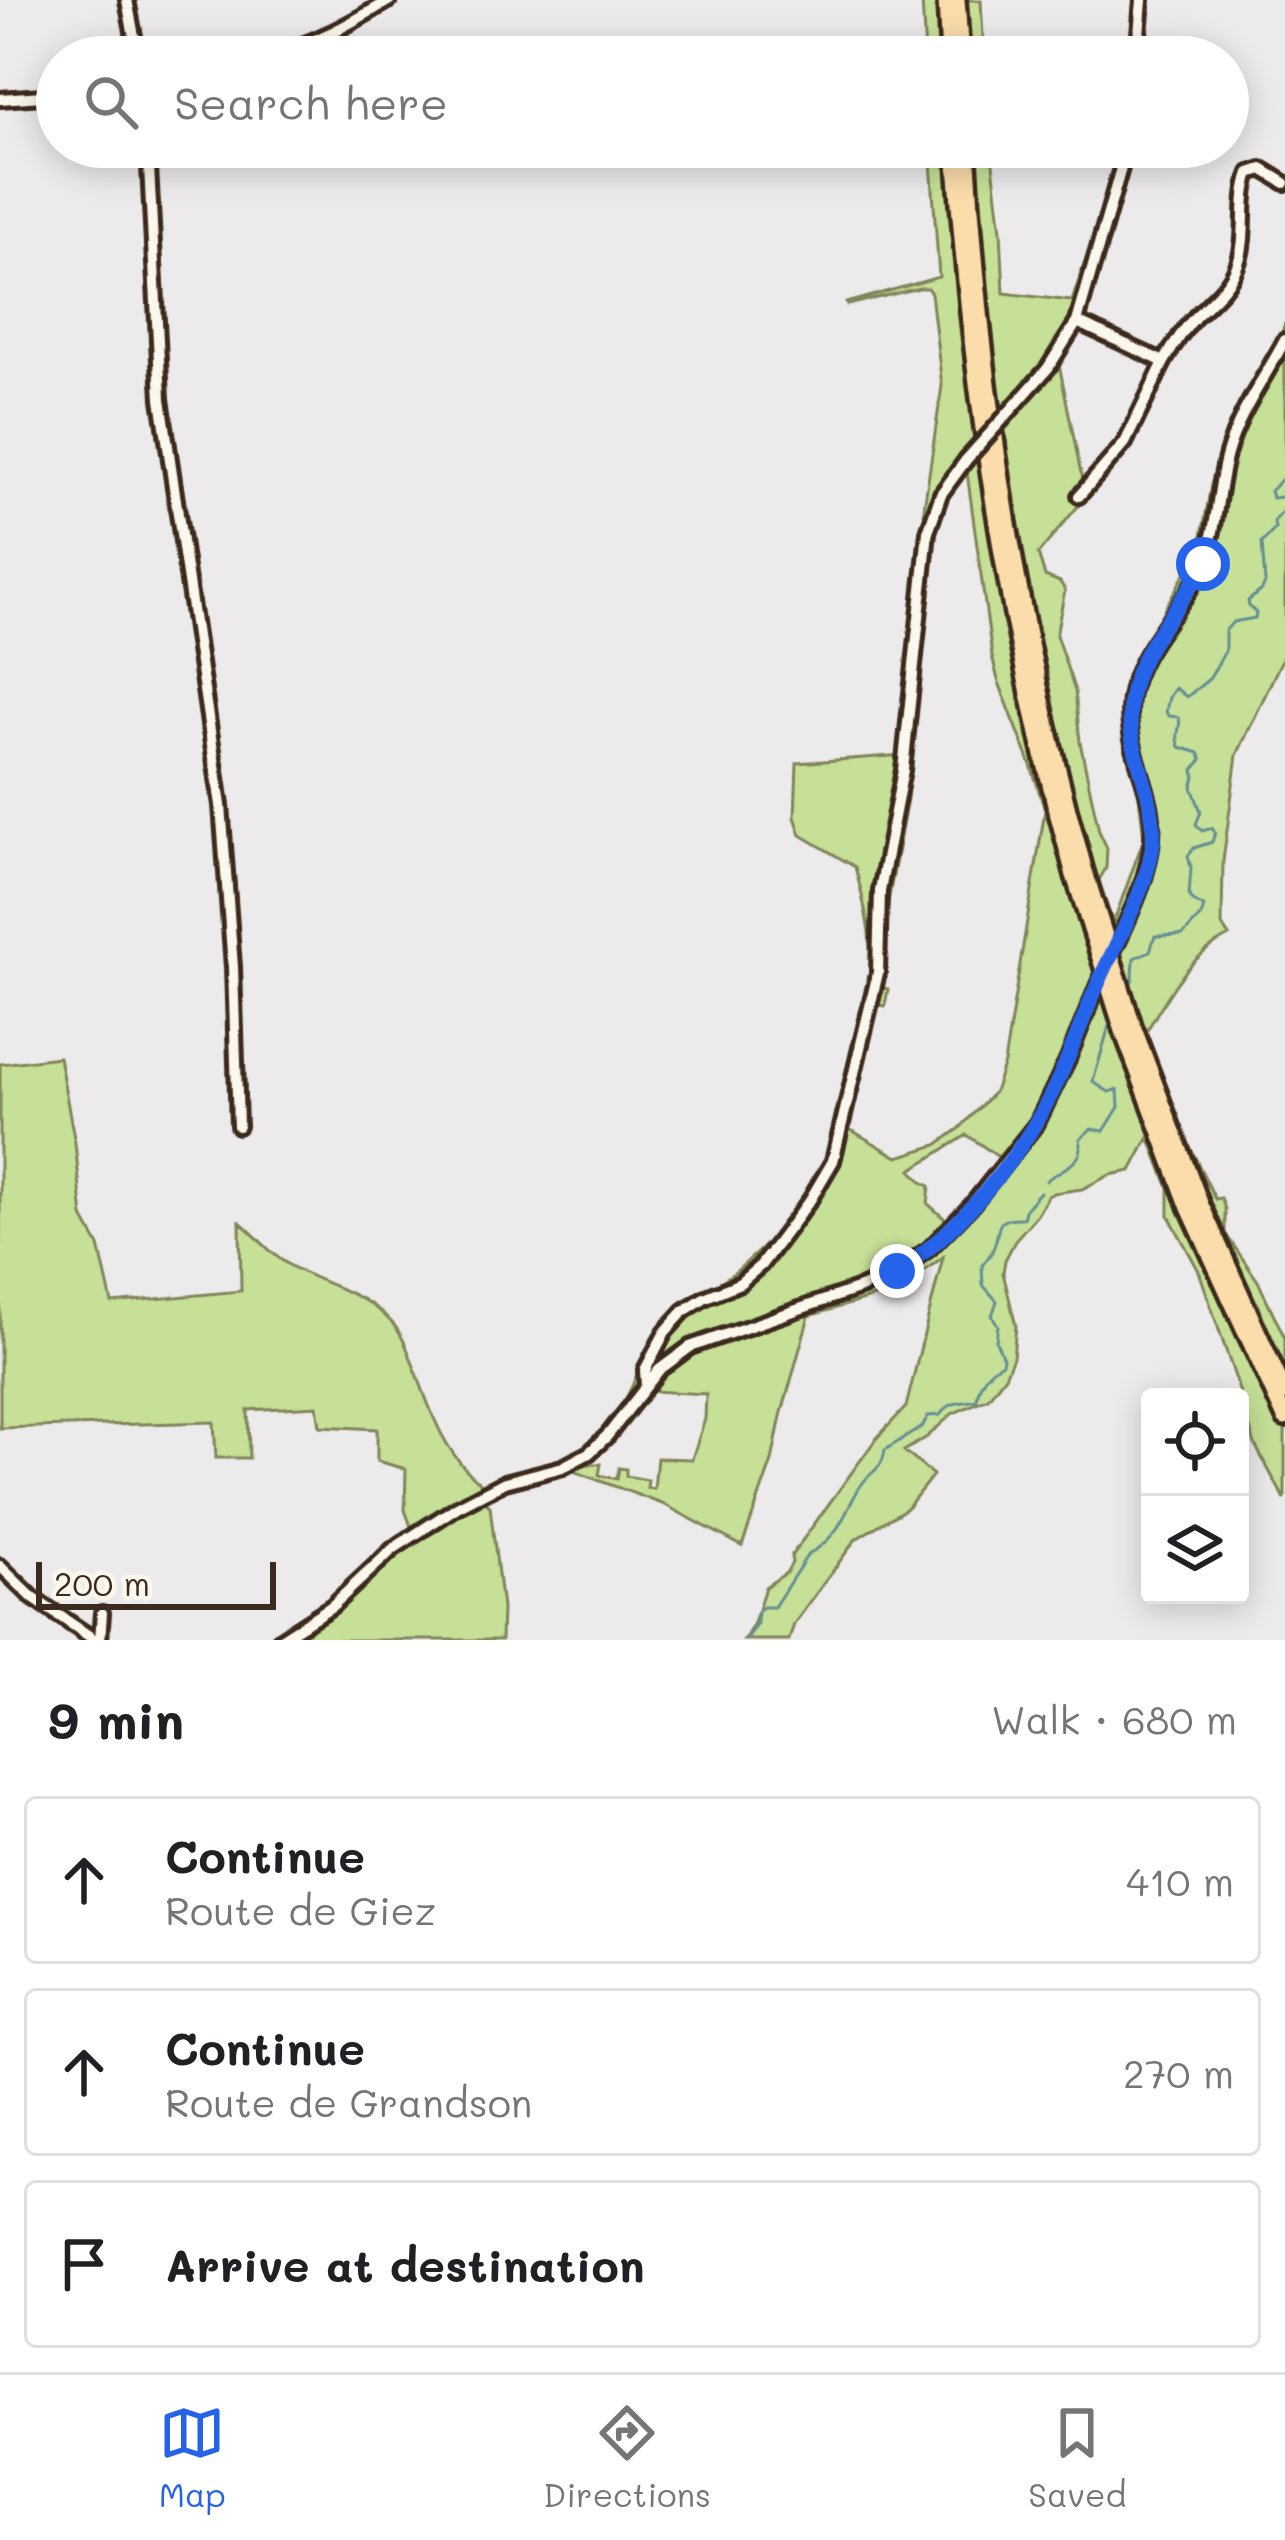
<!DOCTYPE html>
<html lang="en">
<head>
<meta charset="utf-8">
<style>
  :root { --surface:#fff; --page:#f2f2f2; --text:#202124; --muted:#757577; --line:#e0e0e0; --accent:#2563eb }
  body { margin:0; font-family:Mali,sans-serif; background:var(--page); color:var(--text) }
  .controls { position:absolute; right:36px; bottom:36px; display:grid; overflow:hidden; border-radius:12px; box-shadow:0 6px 30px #0003 }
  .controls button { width:108px; height:108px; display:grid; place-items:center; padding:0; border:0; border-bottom:3px solid var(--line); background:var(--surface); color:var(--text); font:60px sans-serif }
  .scale { position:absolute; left:36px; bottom:30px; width:240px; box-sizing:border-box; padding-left:12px; border:6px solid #3b2a1e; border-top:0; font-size:33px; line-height:42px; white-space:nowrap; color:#3b2a1e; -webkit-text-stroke:9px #fbf7ec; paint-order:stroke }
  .stop { position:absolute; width:36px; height:36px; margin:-27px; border:9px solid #2563eb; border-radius:50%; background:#fff }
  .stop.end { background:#2563eb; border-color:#fff; box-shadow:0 3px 12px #0008 }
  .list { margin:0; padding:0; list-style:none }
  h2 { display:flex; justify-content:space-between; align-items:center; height:156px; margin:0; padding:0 48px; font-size:51px }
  h2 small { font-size:39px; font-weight:400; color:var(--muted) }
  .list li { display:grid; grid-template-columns:78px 1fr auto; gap:36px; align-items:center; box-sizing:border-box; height:168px; margin:0 24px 24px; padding:0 24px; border:3px solid var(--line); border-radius:12px }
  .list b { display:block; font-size:45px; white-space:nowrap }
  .list p { margin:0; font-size:39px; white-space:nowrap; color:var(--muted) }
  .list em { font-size:39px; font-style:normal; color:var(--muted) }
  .icon { flex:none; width:66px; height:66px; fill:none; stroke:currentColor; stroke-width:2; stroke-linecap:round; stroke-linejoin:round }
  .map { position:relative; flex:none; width:1285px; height:1640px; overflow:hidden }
  .search { position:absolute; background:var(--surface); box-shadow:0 6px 30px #0003; left:36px; right:36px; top:36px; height:132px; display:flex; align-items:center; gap:30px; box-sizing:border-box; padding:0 42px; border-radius:66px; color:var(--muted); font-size:45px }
  .sheet { height:732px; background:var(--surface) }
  nav { display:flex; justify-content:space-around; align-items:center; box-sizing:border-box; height:168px; border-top:3px solid var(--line); background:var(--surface); font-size:33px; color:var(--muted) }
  nav a { display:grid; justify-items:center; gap:6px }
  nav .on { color:var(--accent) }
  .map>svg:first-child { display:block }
  .green { fill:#c6e097; stroke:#80855a; stroke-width:3; fill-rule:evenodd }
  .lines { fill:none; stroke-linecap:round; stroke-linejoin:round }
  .stream { stroke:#668f92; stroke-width:3 }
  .minor-casing { stroke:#3b2a1e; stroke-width:20 }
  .highway-casing { stroke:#3b2a1e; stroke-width:24 }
  .minor { stroke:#fbf7ec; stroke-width:10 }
  .highway { stroke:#fbddab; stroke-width:15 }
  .minor-bridge-casing { stroke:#3b2a1e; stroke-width:20; stroke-linecap:butt }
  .highway-bridge-casing { stroke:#3b2a1e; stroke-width:24; stroke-linecap:butt }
  .minor-bridge { stroke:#fbf7ec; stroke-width:10 }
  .highway-bridge { stroke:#fbddab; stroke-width:15 }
  .route { stroke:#2563eb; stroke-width:15 }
</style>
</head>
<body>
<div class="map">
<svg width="1285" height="1640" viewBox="0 0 1285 1640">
  <rect width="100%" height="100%" fill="#edeaeb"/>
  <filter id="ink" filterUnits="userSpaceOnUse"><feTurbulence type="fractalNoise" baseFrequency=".00833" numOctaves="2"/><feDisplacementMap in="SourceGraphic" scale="24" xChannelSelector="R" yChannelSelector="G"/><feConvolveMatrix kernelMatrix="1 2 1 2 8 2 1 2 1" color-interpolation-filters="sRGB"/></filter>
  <g filter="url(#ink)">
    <path class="green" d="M922 0H981L984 57H925Z
      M930 147H991L1001 231 1004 293 1072 301 1106 198 1117 147H1127L1091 278 1057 354 1080 469 1086 487 1084 499 1038 554 1045 576 1060 582 1065 590 1056 635 1075 691 1080 742 1099 831 1107 848 1106 868 1099 880 1113 924 1144 838 1138 787 1121 717 1129 671 1200 547 1211 485 1224 443 1248 391 1280 338 1285 323V653L1237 755 1223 861 1222 925 1229 936C1188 956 1169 994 1146 1032L1178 1122 1215 1199 1221 1198 1225 1209V1233L1258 1281 1285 1338V1500L1255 1445 1235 1377 1199 1271 1169 1216V1188L1149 1137 1131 1171 1110 1175 1082 1189 1054 1193 1048 1196 1037 1215 1016 1239 1005 1260 1003 1273 1016 1326 1013 1357 1005 1376 988 1398 952 1414 927 1437 904 1451 933 1475 907 1508 856 1539 794 1624 789 1640H744L754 1623 765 1587 786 1573 792 1563 791 1556 876 1439 906 1407 943 1257 911 1281 884 1294 809 1316 781 1416 772 1461 742 1546 665 1505 571 1470 580 1464H601L599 1475 617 1479 619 1468 626 1469V1476L648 1480 647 1488 654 1489 657 1458 692 1459 705 1419 706 1394 652 1391C639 1409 604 1446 584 1455 550 1472 513 1483 478 1496L490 1506 502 1608 501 1640H289L353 1592H358L370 1579V1574L416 1540 405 1510 406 1469 377 1461V1429L320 1426 317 1406 248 1410 249 1458H216L214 1422 0 1428V1064L59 1057 75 1143 83 1217 99 1246 112 1303 241 1291 240 1222C257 1236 270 1254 289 1265 324 1286 365 1291 393 1324 405 1338 410 1357 417 1374 432 1416 446 1456 482 1484 549 1461 598 1460 631 1388 643 1363 650 1336 670 1315 690 1295 718 1287 739 1269 772 1240 809 1204 826 1163 833 1146 836 1126 840 1109 850 1073 859 1037 868 1002 876 955 867 912 855 867L801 835 795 817 797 763 904 755 906 741 912 743 907 799 886 914 881 987 888 989 885 1006 873 1004 846 1127 898 1157 937 1145 959 1129 994 1092 1004 1063 1045 810 1031 765 998 680 992 656 966 465 952 475 926 546 924 508 942 386 931 293 927 288H919L847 305 846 303 939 277ZM967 1135 1007 1163 953 1226 928 1204 930 1186 922 1182 911 1170Z"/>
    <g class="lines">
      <path class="stream" d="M1285 476 1270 491 1272 498 1281 497 1285 501
        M1128 990 1133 978 1134 958 1150 951 1155 936 1183 935 1201 916 1204 907 1192 901 1189 896 1191 868 1188 856 1194 848 1212 842 1215 833 1212 828 1202 831 1196 824 1201 812 1192 787 1195 777 1194 770 1202 759 1199 753 1180 747C1174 732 1182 729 1179 717L1169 716 1166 712 1169 697 1175 688 1187 697 1210 678 1225 651V631L1233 622 1255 618 1256 613 1249 606 1248 601 1262 590 1265 583 1262 543 1275 529 1274 522 1285 508
        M1046 1181C1061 1167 1086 1165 1080 1139L1091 1129 1104 1131 1119 1107 1118 1089 1109 1092 1093 1082 1111 1019
        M747 1640 757 1623 758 1611 763 1607H774L808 1554C817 1550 825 1543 832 1535 848 1518 852 1491 870 1475 880 1466 883 1463 885 1450L922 1427 928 1416 940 1415C952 1399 961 1404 977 1400 978 1383 988 1370 1002 1363L1003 1358 996 1341 998 1325 992 1316 997 1301 983 1285 982 1266C985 1260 991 1256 993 1249 1002 1229 991 1217 1023 1218L1026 1208 1040 1192"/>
      <g class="minor-casing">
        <path id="minor" d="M127 0 138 57
          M265 57C313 45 348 25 390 0
          M1137 57 1142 0
          M0 99 57 95
          M148 147 161 399 221 805 233 967 238 1126
          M1077 322 1164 362C1173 346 1183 330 1196 316 1212 300 1229 287 1237 266 1249 236 1239 203 1250 173L1262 169 1285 183
          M1010 411 1048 368 1077 322 1127 147
          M1079 496 1125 443 1164 362
          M1112 954C1133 909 1161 855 1150 805 1142 769 1125 736 1130 698 1139 644 1185 610 1204 562 1218 527 1217 489 1227 454 1239 412 1265 378 1285 340
          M646 1386 645 1370 665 1332 684 1311 704 1298 740 1283 761 1265 810 1200 833 1161 878 973 880 891 903 770 928 532 941 494 966 460
          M0 1566 33 1598 95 1640
          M100 1640 102 1613
          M279 1640 332 1606 393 1549 457 1507 505 1482 563 1467 589 1453 608 1435 659 1370 690 1347 863 1287 897 1271 929 1249 971 1206 1037 1123 1068 1059 1104 970"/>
      </g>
      <g class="highway-casing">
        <path id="highway" d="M946 0 949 57
          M957 0 961 57
          M955 147C971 394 1007 637 1074 875
          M967 147C981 393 1018 635 1085 872
          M1200 1203 1285 1393
          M1189 1208 1285 1418"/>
      </g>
      <use href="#minor" class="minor"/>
      <use href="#highway" class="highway"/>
      <g class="minor-bridge-casing">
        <path id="minor-bridge" d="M966 460 1010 411"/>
      </g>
      <g class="highway-bridge-casing">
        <path id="highway-bridge" d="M1085 872 1134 1029 1200 1203
          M1074 875 1124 1034 1189 1208"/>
      </g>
      <use href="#minor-bridge" class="minor-bridge"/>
      <use href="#highway-bridge" class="highway-bridge"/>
    </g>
  </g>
  <g class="lines" filter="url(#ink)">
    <path class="route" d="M897 1271C955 1236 1021 1156 1051 1095 1069 1060 1081 1022 1097 986 1115 945 1149 886 1153 842 1158 790 1120 743 1132 690 1143 642 1182 607 1203 564"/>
  </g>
</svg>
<div class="controls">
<button><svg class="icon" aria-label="locate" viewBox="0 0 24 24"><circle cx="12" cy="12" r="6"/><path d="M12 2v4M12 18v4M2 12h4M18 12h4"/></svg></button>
<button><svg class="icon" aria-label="layers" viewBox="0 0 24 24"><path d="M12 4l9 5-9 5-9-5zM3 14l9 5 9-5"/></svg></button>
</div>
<div class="scale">200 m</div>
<div class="stop" style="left:1203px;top:564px"></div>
<div class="stop end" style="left:897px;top:1271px"></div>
<div class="search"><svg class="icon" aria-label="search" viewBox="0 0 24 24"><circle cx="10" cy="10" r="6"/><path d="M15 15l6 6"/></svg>Search here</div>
</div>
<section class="sheet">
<h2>9 min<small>Walk · 680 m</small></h2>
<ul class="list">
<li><svg class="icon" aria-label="ahead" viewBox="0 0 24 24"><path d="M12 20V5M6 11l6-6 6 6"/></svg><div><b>Continue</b><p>Route de Giez</p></div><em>410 m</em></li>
<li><svg class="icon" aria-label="ahead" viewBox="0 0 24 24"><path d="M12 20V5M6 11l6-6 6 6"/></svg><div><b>Continue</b><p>Route de Grandson</p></div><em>270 m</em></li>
<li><svg class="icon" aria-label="arrive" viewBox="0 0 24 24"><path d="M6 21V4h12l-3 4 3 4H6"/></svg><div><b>Arrive at destination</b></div></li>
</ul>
</section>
<nav>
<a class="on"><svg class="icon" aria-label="map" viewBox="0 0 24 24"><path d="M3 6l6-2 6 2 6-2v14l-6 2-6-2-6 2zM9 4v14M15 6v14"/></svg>Map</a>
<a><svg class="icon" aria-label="directions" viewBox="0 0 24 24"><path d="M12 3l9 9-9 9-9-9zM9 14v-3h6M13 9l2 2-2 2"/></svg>Directions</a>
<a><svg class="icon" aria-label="saved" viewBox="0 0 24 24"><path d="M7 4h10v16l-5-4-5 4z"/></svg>Saved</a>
</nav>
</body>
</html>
